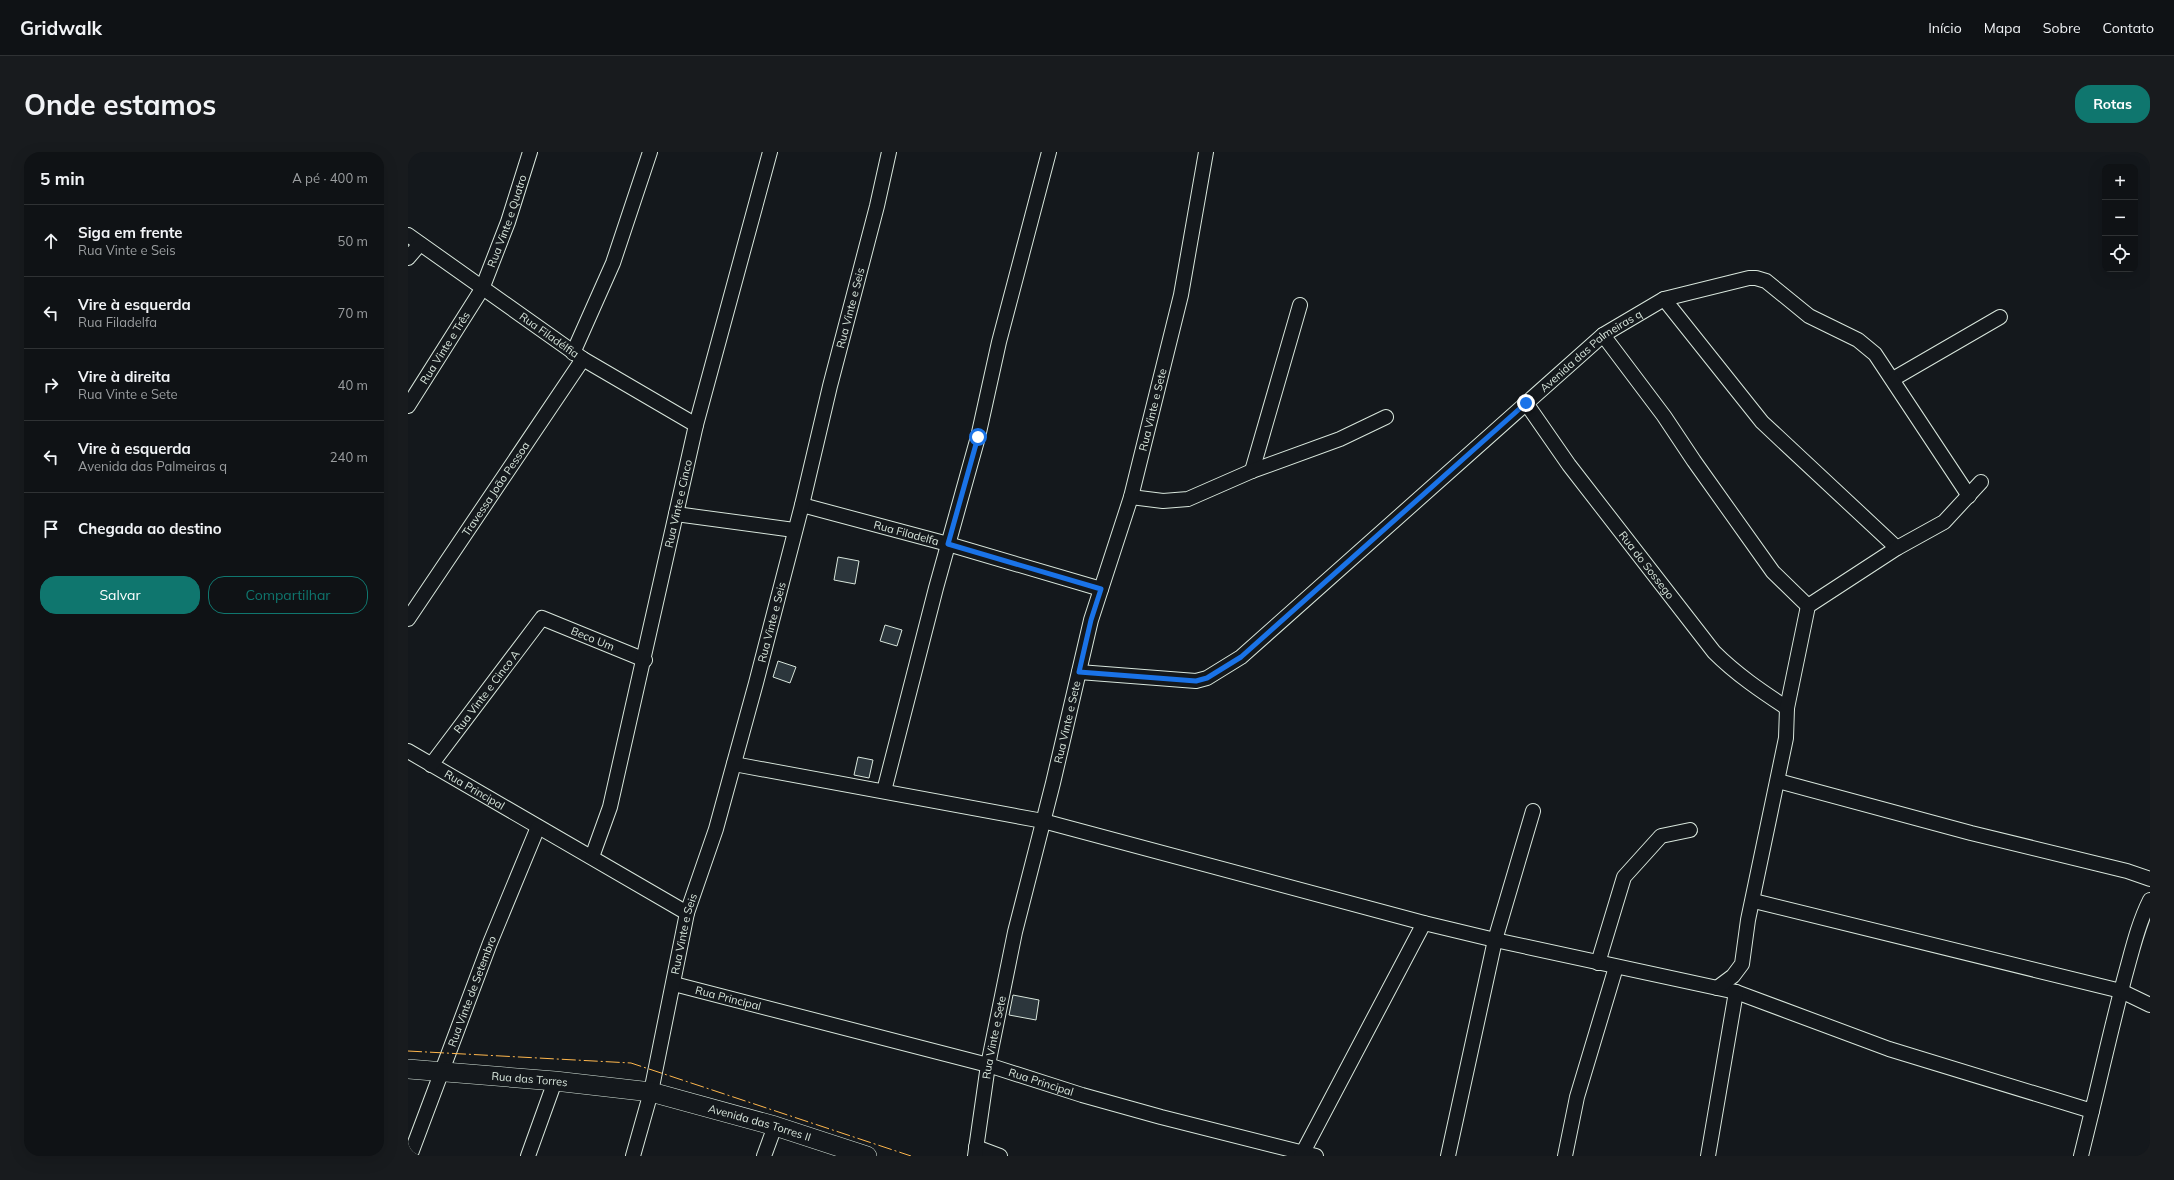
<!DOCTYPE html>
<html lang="pt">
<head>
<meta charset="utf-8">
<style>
  :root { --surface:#0f1215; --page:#181b1e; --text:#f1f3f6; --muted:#9b9ea0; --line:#2f3234; --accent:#0f766e }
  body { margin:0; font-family:Mulish,sans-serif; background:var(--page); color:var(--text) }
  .controls { position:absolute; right:12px; top:12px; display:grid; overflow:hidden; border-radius:8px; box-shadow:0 4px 16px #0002 }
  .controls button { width:36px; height:36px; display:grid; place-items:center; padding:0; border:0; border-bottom:1px solid var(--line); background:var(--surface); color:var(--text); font:20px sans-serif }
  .stop { position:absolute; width:12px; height:12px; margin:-9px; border:3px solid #1a73e8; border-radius:50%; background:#fff }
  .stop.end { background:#1a73e8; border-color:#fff; box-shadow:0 1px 4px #0008 }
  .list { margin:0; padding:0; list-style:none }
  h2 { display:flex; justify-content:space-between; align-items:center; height:52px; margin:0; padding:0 16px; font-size:17px }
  h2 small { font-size:13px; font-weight:400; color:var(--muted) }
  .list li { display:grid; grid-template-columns:26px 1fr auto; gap:12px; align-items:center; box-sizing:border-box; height:72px; padding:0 16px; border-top:1px solid var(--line) }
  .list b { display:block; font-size:15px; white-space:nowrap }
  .list p { margin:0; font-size:13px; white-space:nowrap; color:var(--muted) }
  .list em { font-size:13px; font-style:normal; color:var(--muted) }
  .actions { display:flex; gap:8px; padding:12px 16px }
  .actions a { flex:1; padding:9px 0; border:1px solid var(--accent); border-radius:16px; text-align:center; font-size:14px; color:var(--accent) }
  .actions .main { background:var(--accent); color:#fff }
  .icon { flex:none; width:22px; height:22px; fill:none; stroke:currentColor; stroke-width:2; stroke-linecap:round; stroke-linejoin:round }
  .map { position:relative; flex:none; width:1742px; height:1004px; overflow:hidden; border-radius:16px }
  header { display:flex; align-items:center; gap:24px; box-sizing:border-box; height:56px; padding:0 20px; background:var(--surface); border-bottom:1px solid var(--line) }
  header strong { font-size:19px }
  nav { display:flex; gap:22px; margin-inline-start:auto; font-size:14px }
  .intro { display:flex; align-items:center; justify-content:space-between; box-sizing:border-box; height:96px; padding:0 24px }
  h1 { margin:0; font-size:28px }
  .button { padding:10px 18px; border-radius:16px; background:var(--accent); color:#fff; font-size:14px; font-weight:700 }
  main { display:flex; gap:24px; padding:0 24px }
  aside { flex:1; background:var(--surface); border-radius:16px; box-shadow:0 4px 16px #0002 }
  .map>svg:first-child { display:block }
  .building { fill:#2c363c; stroke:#d8e6dc }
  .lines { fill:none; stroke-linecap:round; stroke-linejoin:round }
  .street-casing { stroke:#d8e6dc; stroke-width:16 }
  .secondary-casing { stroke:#d8e6dc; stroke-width:20 }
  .street { stroke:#14181c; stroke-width:14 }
  .secondary { stroke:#14181c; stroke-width:19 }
  .power { stroke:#ffb74d; stroke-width:1; stroke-dasharray:14 3 2 3; stroke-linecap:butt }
  .route { stroke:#1a73e8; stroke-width:5 }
  .labels { text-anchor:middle; stroke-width:3; stroke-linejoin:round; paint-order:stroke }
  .street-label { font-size:11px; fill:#d8e6dc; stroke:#14181c }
</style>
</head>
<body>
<header>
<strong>Gridwalk</strong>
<nav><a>Início</a><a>Mapa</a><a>Sobre</a><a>Contato</a></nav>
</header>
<div class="intro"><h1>Onde estamos</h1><a class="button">Rotas</a></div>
<main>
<aside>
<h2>5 min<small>A pé · 400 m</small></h2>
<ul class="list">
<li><svg class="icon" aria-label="ahead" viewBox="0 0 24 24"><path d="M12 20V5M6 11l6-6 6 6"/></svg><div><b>Siga em frente</b><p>Rua Vinte e Seis</p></div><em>50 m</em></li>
<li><svg class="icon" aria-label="left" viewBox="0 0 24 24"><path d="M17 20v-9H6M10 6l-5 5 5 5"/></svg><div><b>Vire à esquerda</b><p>Rua Filadelfa</p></div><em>70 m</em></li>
<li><svg class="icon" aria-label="right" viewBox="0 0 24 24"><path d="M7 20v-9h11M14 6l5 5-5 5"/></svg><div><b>Vire à direita</b><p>Rua Vinte e Sete</p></div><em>40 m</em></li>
<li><svg class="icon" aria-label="left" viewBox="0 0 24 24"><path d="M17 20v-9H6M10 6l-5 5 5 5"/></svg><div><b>Vire à esquerda</b><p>Avenida das Palmeiras q</p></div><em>240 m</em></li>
<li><svg class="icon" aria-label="arrive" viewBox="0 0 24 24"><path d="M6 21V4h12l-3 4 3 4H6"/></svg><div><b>Chegada ao destino</b></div></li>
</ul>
<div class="actions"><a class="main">Salvar</a><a>Compartilhar</a></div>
</aside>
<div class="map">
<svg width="1742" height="1004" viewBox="0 0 1742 1004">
  <rect width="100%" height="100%" fill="#14181c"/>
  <path class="building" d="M430 405 451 409 447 432 426 428Z
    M477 473 494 478 489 494 472 489Z
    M370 509 388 515 382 531 365 525Z
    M450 605 465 608 461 626 446 623Z
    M605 843 631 848 628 868 601 863Z"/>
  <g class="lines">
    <g class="street-casing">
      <g id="street">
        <path id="s1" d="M0 83 175 207 288 273"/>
        <path d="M0 106 12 92"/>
        <path d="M1256 147 1354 270 1489 396"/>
        <path d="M1195 183 1256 264 1286 309 1365 420 1400 454"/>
        <path d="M165 201 205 111 242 0"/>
        <path d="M1485 227 1592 165"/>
        <path id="s2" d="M1118 251 1161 313 1306 500C1328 522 1353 539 1379 556"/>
        <path id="s3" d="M0 254 74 137 100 70 122 0"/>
        <path d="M844 319 892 153"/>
        <path d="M723 345 755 349 780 347 844 319 932 287 978 265"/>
        <path id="s4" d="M394 353 540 392 693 437"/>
        <path d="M268 362 386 378"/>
        <path id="s5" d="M0 467 175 207"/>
        <path id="s6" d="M671 520 788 529 799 526 833 505 1195 183 1256 147 1341 126H1348L1358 129 1401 164 1450 188 1467 202 1561 344"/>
        <path id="s7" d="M0 599 279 761"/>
        <path d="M326 612 635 669 1016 771 1087 788 1328 840 1481 897 1684 959C1695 914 1705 869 1717 824 1724 799 1730 772 1742 748"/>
        <path id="s8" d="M23 613 134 466 237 508"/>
        <path d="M1370 629 1563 681 1719 719 1742 727"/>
        <path d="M476 639 528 436 570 285 591 190 641 0"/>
        <path id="s9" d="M184 705 202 655 288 273 362 0"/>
        <path d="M1346 749 1713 839 1742 853"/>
        <path d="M1190 811 1216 725 1253 684 1282 678"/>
        <path id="s10" d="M266 832 580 913 674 943 753 965 908 1004"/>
        <path d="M1309 836 1325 824 1334 812 1340 768 1378 586 1379 556 1400 454 1489 396 1536 370 1573 330"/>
        <path d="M568 995 592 1004"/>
        <path id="s11" d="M2 1004 82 791 130 675"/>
        <path d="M120 1004 147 929"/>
        <path id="s12" d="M225 1004 243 940 279 761 308 677 348 531 394 353 422 234 469 54 481 0"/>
        <path d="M356 1004 367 974"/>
        <path id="s13" d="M567 1004 580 913 607 780 645 631 683 468 723 345 773 143 798 0"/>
        <path d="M893 1004 1016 771"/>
        <path d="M1040 1004 1087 788 1125 659"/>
        <path d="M1157 1004 1169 945 1208 815"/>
        <path d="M1300 1004 1328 840"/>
        <path d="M1673 1004 1684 959"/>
      </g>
    </g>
    <g class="secondary-casing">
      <g id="secondary">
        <path id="s14" d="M0 917 147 929 243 940 367 974 459 1004"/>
      </g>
    </g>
    <use href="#street" class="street"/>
    <use href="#secondary" class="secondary"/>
    <path class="power" d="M0 899 223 911 503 1004"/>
  </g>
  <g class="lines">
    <path class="route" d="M570 285 540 392 693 437 683 468 671 520 788 529 799 526 833 505 1118 251"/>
  </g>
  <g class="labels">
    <g class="street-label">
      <text dy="4" stroke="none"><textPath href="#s3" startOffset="211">Rua Vinte e Quatro</textPath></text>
      <text dy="4" stroke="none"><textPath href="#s12" startOffset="876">Rua Vinte e Seis</textPath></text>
      <text dy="4" stroke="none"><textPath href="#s1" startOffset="173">Rua Filadélfia</textPath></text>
      <text dy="4" stroke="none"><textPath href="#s3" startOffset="69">Rua Vinte e Três</textPath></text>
      <text dy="4" stroke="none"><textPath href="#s6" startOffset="634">Avenida das Palmeiras q</textPath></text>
      <text dy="4" stroke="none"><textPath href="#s13" startOffset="768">Rua Vinte e Sete</textPath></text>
      <text dy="4" stroke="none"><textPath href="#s5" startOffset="157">Travessa João Pessoa</textPath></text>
      <text dy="4" stroke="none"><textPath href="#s9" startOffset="364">Rua Vinte e Cinco</textPath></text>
      <text dy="4" stroke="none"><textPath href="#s4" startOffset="108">Rua Filadelfa</textPath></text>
      <text dy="4" stroke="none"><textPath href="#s2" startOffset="202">Rua do Sossego</textPath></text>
      <text dy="4" stroke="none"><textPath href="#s12" startOffset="552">Rua Vinte e Seis</textPath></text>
      <text dy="4" stroke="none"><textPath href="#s8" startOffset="239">Beco Um</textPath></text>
      <text dy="4" stroke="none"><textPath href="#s8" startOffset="92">Rua Vinte e Cinco A</textPath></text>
      <text dy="4" stroke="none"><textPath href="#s13" startOffset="444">Rua Vinte e Sete</textPath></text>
      <text dy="4" stroke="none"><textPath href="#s7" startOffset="77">Rua Principal</textPath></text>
      <text dy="4" stroke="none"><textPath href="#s12" startOffset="228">Rua Vinte e Seis</textPath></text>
      <text dy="4" stroke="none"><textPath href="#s11" startOffset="176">Rua Vinte de Setembro</textPath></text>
      <text dy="4" stroke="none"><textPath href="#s10" startOffset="56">Rua Principal</textPath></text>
      <text dy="4" stroke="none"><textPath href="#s13" startOffset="120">Rua Vinte e Sete</textPath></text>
      <text dy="4" stroke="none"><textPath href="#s14" startOffset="122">Rua das Torres</textPath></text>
      <text dy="4" stroke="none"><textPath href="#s10" startOffset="380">Rua Principal</textPath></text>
      <text dy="4" stroke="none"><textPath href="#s14" startOffset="357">Avenida das Torres II</textPath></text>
    </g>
  </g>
</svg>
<div class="controls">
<button>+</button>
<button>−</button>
<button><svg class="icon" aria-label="locate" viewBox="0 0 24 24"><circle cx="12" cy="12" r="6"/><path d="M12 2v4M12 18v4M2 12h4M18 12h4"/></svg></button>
</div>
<div class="stop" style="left:570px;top:285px"></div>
<div class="stop end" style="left:1118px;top:251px"></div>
</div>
</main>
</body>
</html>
